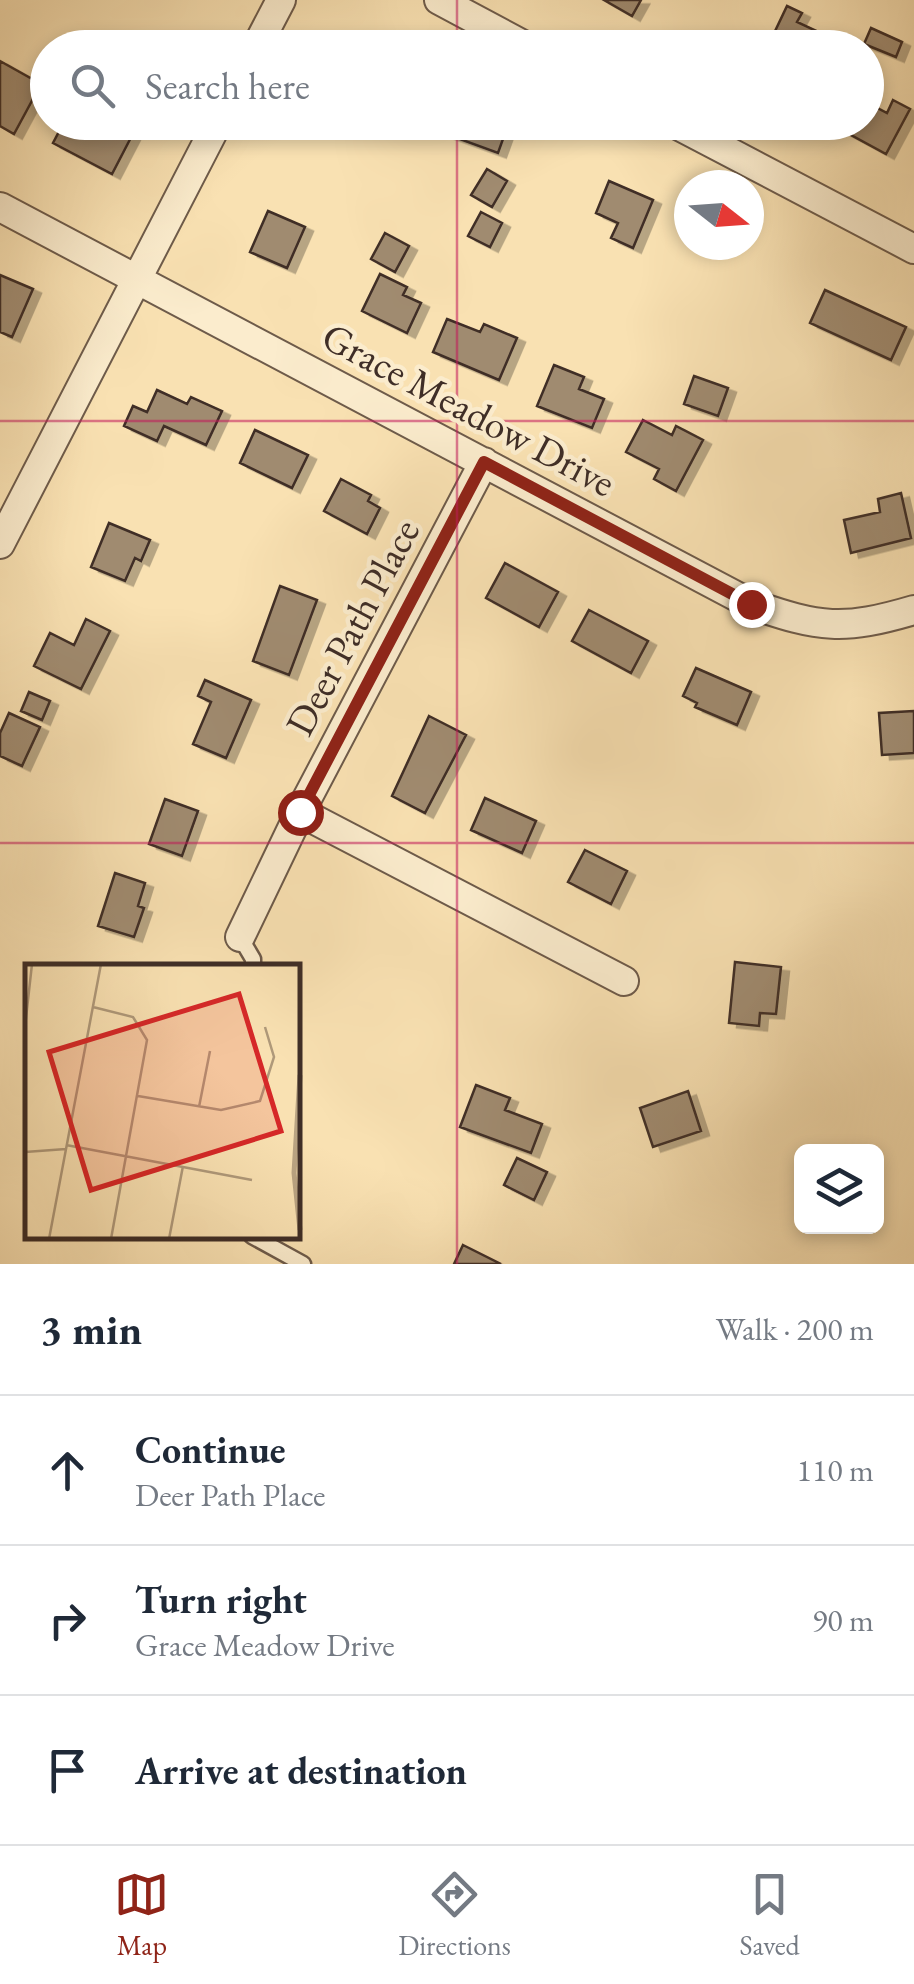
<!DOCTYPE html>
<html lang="en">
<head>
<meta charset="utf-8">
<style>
  :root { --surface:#fff; --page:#f2f2f3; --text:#1f2937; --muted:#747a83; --line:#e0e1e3; --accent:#8f2418 }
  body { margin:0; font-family:"EB Garamond",serif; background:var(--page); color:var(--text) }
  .controls { position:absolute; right:30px; bottom:30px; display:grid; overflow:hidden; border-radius:15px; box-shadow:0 5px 15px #0003 }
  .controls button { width:90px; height:90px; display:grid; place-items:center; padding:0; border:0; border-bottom:2px solid var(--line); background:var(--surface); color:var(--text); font:50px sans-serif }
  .compass { position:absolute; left:674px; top:170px; width:90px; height:90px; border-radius:50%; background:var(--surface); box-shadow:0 5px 15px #0003; rotate:107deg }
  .stop { position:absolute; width:30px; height:30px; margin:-22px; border:8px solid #8f2418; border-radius:50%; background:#fff }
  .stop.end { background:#8f2418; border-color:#fff; box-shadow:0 2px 10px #0008 }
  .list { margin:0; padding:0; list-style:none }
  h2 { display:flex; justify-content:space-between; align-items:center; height:130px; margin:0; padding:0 40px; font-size:42px }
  h2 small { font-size:32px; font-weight:400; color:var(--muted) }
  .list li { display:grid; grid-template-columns:65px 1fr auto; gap:30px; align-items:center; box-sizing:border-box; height:150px; padding:0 40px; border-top:2px solid var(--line) }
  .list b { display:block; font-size:38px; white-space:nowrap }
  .list p { margin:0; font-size:32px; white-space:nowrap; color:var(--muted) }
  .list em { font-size:32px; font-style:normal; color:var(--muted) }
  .icon { flex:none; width:55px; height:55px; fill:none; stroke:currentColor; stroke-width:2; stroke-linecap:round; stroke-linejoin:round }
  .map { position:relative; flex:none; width:914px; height:1264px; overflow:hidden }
  .search { position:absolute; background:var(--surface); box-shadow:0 5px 15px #0003; left:30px; right:30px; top:30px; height:110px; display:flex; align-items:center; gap:25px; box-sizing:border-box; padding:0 35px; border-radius:55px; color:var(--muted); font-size:38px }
  .sheet { height:580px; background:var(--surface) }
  nav { display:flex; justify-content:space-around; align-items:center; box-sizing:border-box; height:140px; border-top:2px solid var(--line); background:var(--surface); font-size:28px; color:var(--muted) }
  nav a { display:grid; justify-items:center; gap:5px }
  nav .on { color:var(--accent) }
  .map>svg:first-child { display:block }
  .building { fill:#a08b6f; stroke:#3f2e27; stroke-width:2.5; filter:url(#shadow) }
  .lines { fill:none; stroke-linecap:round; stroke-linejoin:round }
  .service-casing { stroke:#6e5b4a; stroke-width:19 }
  .minor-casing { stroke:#6e5b4a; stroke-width:32 }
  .service { stroke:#fbeccd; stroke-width:14 }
  .minor { stroke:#fbeccd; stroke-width:28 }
  .route { stroke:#8f2418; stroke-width:12 }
  .grid { fill:none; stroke:#c2185b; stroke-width:2.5; stroke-opacity:0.55 }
  .labels { text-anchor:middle; stroke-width:9; stroke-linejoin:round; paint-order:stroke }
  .street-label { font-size:40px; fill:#3f2e27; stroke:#fbeccd }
  .inset-river { fill:none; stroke:#baa483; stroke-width:5 }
  .inset-road { fill:none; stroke:#af997a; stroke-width:2.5 }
  .view { fill:#d62828; fill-opacity:0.15; stroke:#d62828; stroke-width:5 }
  .inset-edge { fill:none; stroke:#3f2e27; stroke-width:5 }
</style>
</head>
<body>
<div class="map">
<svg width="914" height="1264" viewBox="0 0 914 1264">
  <defs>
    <filter id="shadow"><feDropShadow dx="8" dy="4.5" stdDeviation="0" flood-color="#0004"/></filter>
  </defs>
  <rect width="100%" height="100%" fill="#f9e1b2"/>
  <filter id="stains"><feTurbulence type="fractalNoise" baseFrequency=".002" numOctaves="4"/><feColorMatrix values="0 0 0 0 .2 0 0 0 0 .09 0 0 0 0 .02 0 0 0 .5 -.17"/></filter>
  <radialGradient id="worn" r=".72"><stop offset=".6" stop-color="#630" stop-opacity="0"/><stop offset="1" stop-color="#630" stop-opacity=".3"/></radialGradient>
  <path class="building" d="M604 0H641L632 16Z
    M787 6 802 13 797 22 823 34 816 48H767Z
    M871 28 902 42 896 57 864 44Z
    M0 61 41 84 14 134 0 126Z
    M893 100 910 109 886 154 829 123 866 122V102L887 113Z
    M64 122H92L106 130 110 122H139L112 174 53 143Z
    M450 122H503L508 125 498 153 446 134Z
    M487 169 507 181 492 207 471 195Z
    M609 181 653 200 633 248 611 238 618 223 596 213Z
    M268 211 305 227 287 268 250 252Z
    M481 212 502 223 490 247 468 236Z
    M385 233 409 246 395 272 371 259Z
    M380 274 407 287 403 295 421 303 407 333 362 311Z
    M0 275 33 289 12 337 0 332Z
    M825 290 906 327 891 360 810 323Z
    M447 319 480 332 484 324 517 338 499 380 433 352Z
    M554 365 584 377 579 389 604 399 592 428 537 406Z
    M694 376 728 388 718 416 684 404Z
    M157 390 187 404 191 397 222 411 206 445 164 426 157 441 124 426 133 406 147 412Z
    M643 420 672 435 676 426 703 440 676 491 654 479 659 469 626 452Z
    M255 430 308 455 292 488 240 463Z
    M341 479 371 495 368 501 380 508 367 534 324 511Z
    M901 493 911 538 851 553 844 520 880 512 878 499Z
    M109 523 150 540 141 561 135 558 125 581 91 567Z
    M505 563 558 592 539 627 486 598Z
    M280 586 317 600 289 675 253 661Z
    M589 610 648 641 631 673 572 641Z
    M86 619 110 631 81 689 34 666 50 633 74 645Z
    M696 668 751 692 737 725 695 707 697 703 683 696Z
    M205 680 251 700 226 758 193 744 211 702 198 696Z
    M29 692 50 701 42 720 21 711Z
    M914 711V753L882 755 879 713Z
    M9 713 40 727 22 766 0 756V733Z
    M429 716 466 735 425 813 392 796Z
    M485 798 536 821 522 853 471 830Z
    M165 799 198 811 182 856 149 844Z
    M585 850 627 871 611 904 568 882Z
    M115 873 145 883 138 906 144 908 134 937 98 926Z
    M735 962 781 967 776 1014 760 1013 759 1026 729 1023Z
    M476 1085 510 1098 505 1110 542 1124 531 1153 460 1127Z
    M688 1091 701 1131 653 1147 640 1108Z
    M517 1158 547 1172 534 1200 504 1185Z
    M463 1245 501 1264H454Z"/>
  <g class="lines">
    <g class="service-casing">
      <path id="service" d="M240 937 253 959V966
        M252 1236 303 1264"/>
    </g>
    <g class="minor-casing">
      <path id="minor" d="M439 0 529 48
        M256 48 281 0
        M672 122 914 249
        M0 207 751 604C820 628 843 631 914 610
        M0 544 218 122
        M300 812 624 981
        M240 937 300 812 484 462"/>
    </g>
    <use href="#service" class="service"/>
    <use href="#minor" class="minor"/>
  </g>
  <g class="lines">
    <path class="route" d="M300 812 484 462 751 604"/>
  </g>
  <path class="grid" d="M457 0V48M457 122V1264M0 421H914M0 843H914"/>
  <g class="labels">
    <g class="street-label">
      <text transform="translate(469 409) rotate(28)" y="14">Grace Meadow Drive</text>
      <text transform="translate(352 627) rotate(-62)" y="14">Deer Path Place</text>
    </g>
  </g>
  <g transform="translate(25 964)">
    <rect width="275" height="275" fill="#f9e1b2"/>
    <path class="inset-river" d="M275 111 269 209 275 266"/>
    <path class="inset-road" d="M68 43 108 53 122 76 86 275M0 63 7 0M113 132 196 146 235 137 249 93 240 63M174 143 185 87M41 181 227 216M0 188 41 185M24 275 76 0M144 275 158 202"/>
    <path class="view" d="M214 30 256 167 66 226 24 88Z"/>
    <rect width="275" height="275" class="inset-edge"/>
  </g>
  <rect width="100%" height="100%" filter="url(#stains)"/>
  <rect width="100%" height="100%" fill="url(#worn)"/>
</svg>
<div class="controls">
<button><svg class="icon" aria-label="layers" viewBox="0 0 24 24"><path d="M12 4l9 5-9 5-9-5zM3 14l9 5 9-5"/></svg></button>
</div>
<svg class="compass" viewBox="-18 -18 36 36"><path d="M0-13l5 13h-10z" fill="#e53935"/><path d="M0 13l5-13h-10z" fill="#747a83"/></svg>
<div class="stop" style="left:300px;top:812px"></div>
<div class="stop end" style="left:751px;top:604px"></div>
<div class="search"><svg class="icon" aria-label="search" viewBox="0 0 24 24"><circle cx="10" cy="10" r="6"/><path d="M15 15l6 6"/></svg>Search here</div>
</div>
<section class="sheet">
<h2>3 min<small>Walk · 200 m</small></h2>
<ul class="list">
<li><svg class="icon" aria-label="ahead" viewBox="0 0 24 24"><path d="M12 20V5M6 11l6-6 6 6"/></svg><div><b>Continue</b><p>Deer Path Place</p></div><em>110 m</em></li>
<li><svg class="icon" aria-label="right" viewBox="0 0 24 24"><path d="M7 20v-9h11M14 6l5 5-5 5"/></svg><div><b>Turn right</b><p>Grace Meadow Drive</p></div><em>90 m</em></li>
<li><svg class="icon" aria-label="arrive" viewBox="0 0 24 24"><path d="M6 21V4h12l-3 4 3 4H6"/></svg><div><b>Arrive at destination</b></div></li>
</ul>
</section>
<nav>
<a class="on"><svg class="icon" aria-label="map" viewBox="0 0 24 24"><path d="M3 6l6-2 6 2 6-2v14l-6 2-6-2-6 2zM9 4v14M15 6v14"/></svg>Map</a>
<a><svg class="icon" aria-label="directions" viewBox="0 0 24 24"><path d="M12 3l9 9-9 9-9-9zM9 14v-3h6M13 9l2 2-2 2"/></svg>Directions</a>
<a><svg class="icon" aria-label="saved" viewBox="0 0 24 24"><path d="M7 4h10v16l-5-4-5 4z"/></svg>Saved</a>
</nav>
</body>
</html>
